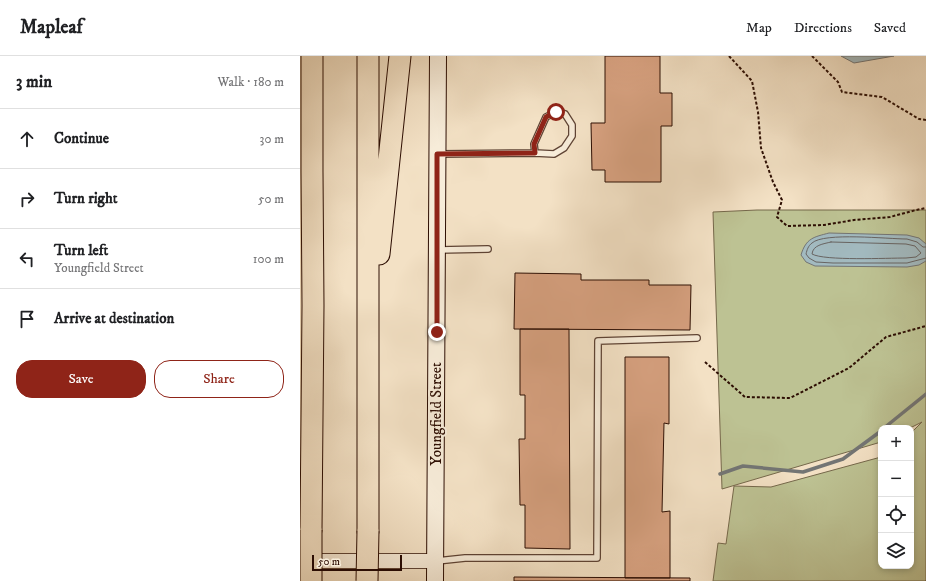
<!DOCTYPE html>
<html lang="en">
<head>
<meta charset="utf-8">
<style>
  :root { --surface:#fff; --page:#f6f6f6; --text:#202124; --muted:#757577; --line:#e0e0e0; --accent:#8f2418 }
  body { margin:0; font-family:"IM FELL DW Pica",serif; background:var(--page); color:var(--text) }
  .controls { position:absolute; right:12px; bottom:12px; display:grid; overflow:hidden; border-radius:8px; box-shadow:0 2px 6px #0003 }
  .controls button { width:36px; height:36px; display:grid; place-items:center; padding:0; border:0; border-bottom:1px solid var(--line); background:var(--surface); color:var(--text); font:20px sans-serif }
  .scale { position:absolute; left:12px; bottom:10px; width:90px; box-sizing:border-box; padding-left:4px; border:2px solid #2d0e03; border-top:0; font-size:11px; line-height:14px; white-space:nowrap; color:#2d0e03; -webkit-text-stroke:3px #f7ecd9; paint-order:stroke }
  .stop { position:absolute; width:12px; height:12px; margin:-9px; border:3px solid #8f2418; border-radius:50%; background:#fff }
  .stop.end { background:#8f2418; border-color:#fff; box-shadow:0 1px 4px #0008 }
  .list { margin:0; padding:0; list-style:none }
  h2 { display:flex; justify-content:space-between; align-items:center; height:52px; margin:0; padding:0 16px; font-size:17px }
  h2 small { font-size:13px; font-weight:400; color:var(--muted) }
  .list li { display:grid; grid-template-columns:26px 1fr auto; gap:12px; align-items:center; box-sizing:border-box; height:60px; padding:0 16px; border-top:1px solid var(--line) }
  .list b { display:block; font-size:15px; white-space:nowrap }
  .list p { margin:0; font-size:13px; white-space:nowrap; color:var(--muted) }
  .list em { font-size:13px; font-style:normal; color:var(--muted) }
  .actions { display:flex; gap:8px; padding:12px 16px }
  .actions a { flex:1; padding:9px 0; border:1px solid var(--accent); border-radius:16px; text-align:center; font-size:14px; color:var(--accent) }
  .actions .main { background:var(--accent); color:#fff }
  .icon { flex:none; width:22px; height:22px; fill:none; stroke:currentColor; stroke-width:2; stroke-linecap:round; stroke-linejoin:round }
  .map { position:relative; flex:none; width:626px; height:525px; overflow:hidden }
  header { display:flex; align-items:center; gap:24px; box-sizing:border-box; height:56px; padding:0 20px; background:var(--surface); border-bottom:1px solid var(--line) }
  header strong { font-size:19px }
  nav { display:flex; gap:22px; margin-inline-start:auto; font-size:14px }
  main { display:flex }
  aside { flex:1; background:var(--surface) }
  .map>svg:first-child { display:block }
  .green { fill:#bdc293; stroke:#75684b }
  .water { fill:#a2bac0; stroke:#737574 }
  .lines { fill:none; stroke-linecap:round; stroke-linejoin:round }
  .shore { stroke:#686462; stroke-width:1 }
  .stream { stroke:#737574; stroke-width:3.5 }
  .building { fill:#d7a180; stroke:#2d0e03 }
  .service-casing { stroke:#5e4334; stroke-width:8 }
  .tertiary-casing { stroke:#5e4334; stroke-width:16 }
  .secondary-casing { stroke:#2d0e03; stroke-width:18 }
  .motorway-casing { stroke:#2d0e03; stroke-width:23 }
  .path { stroke:#2d0e03; stroke-width:2; stroke-dasharray:3 2; stroke-linecap:butt }
  .service { stroke:#f7ecd9; stroke-width:5.5 }
  .tertiary { stroke:#f7ecd9; stroke-width:14 }
  .secondary { stroke:#f7ecd9; stroke-width:16 }
  .motorway { stroke:#f3e1c5; stroke-width:21 }
  .motorway-bridge-casing { stroke:#2d0e03; stroke-width:23; stroke-linecap:butt }
  .motorway-bridge { stroke:#f3e1c5; stroke-width:21 }
  .route { stroke:#8f2418; stroke-width:5 }
  .labels { text-anchor:middle; stroke-width:4; stroke-linejoin:round; paint-order:stroke }
  .street-label { font-size:15px; fill:#2d0e03; stroke:#f7ecd9 }
</style>
</head>
<body>
<header>
<strong>Mapleaf</strong>
<nav><a>Map</a><a>Directions</a><a>Saved</a></nav>
</header>
<main>
<aside>
<h2>3 min<small>Walk · 180 m</small></h2>
<ul class="list">
<li><svg class="icon" aria-label="ahead" viewBox="0 0 24 24"><path d="M12 20V5M6 11l6-6 6 6"/></svg><div><b>Continue</b></div><em>30 m</em></li>
<li><svg class="icon" aria-label="right" viewBox="0 0 24 24"><path d="M7 20v-9h11M14 6l5 5-5 5"/></svg><div><b>Turn right</b></div><em>50 m</em></li>
<li><svg class="icon" aria-label="left" viewBox="0 0 24 24"><path d="M17 20v-9H6M10 6l-5 5 5 5"/></svg><div><b>Turn left</b><p>Youngfield Street</p></div><em>100 m</em></li>
<li><svg class="icon" aria-label="arrive" viewBox="0 0 24 24"><path d="M6 21V4h12l-3 4 3 4H6"/></svg><div><b>Arrive at destination</b></div></li>
</ul>
<div class="actions"><a class="main">Save</a><a>Share</a></div>
</aside>
<div class="map">
<svg width="626" height="525" viewBox="0 0 626 525">
  <rect width="100%" height="100%" fill="#f3e1c5"/>
  <filter id="stains"><feTurbulence type="fractalNoise" baseFrequency=".005" numOctaves="4"/><feColorMatrix values="0 0 0 0 .2 0 0 0 0 .09 0 0 0 0 .02 0 0 0 .5 -.17"/></filter>
  <radialGradient id="worn" r=".72"><stop offset=".6" stop-color="#630" stop-opacity="0"/><stop offset="1" stop-color="#630" stop-opacity=".3"/></radialGradient>
  <path class="green" d="M457 154H626V524L625 525H413L418 487 426 488 434 430 471 431 581 401V510H611V377L622 366 610 372H581V386L422 433 413 156Z"/>
  <path class="water" d="M541 0H594L554 7Z
    M529 177 607 179 619 182 626 188V205L619 209 607 211 515 210 506 206 501 199C506 182 514 181 529 177Z"/>
  <g class="lines">
    <path class="shore" d="M531 186 606 188 615 190 621 197 616 201 606 202C588 202 524 205 512 198 513 189 523 188 531 186Z
      M626 191H623L617 186 607 183C588 183 524 176 512 187 508 190 507 194 506 198L509 202 516 206 533 207H607L626 202"/>
    <path class="stream" d="M584 372 626 338
      M420 418 443 410 503 416 543 403 581 375"/>
  </g>
  <path class="building" d="M305 0H360V37H372V70H361V126H305V114H292L291 67H305Z
    M215 217 281 218V224H349V229H391L390 274 214 273Z
    M220 273H269L270 493 225 492V449H220L219 383H225V339H220Z
    M325 301H369V368L364 367 362 456 370 455V522H325Z
    M214 521 390 522V525H214Z"/>
  <g class="lines">
    <g class="service-casing">
      <path id="service" d="M140 98 235 97 254 98 264 92 272 80V69L265 58 256 56 246 61 234 88 235 97
        M138 194 188 193
        M137 505 165 502H297L298 285 397 282"/>
    </g>
    <g class="tertiary-casing">
      <path id="tertiary" d="M0 505H135"/>
    </g>
    <g class="secondary-casing">
      <path id="secondary" d="M135 525 138 0"/>
    </g>
    <g class="motorway-casing">
      <path id="motorway" d="M79 198 100 0
        M11 474 13 249 12 116V0
        M68 475V0"/>
    </g>
    <path class="path" d="M429 0 452 25 458 56 461 92 473 126 482 144 477 161 487 170 524 169 554 164 590 161 616 154 626 152
      M512 0 538 26 542 36 582 41 619 63 626 64
      M405 306 445 341 490 342 549 312 586 281 626 270"/>
    <use href="#service" class="service"/>
    <use href="#tertiary" class="tertiary"/>
    <use href="#secondary" class="secondary"/>
    <use href="#motorway" class="motorway"/>
    <g class="motorway-bridge-casing">
      <path id="motorway-bridge" d="M11 525V474
        M67 525 68 475"/>
    </g>
    <use href="#motorway-bridge" class="motorway-bridge"/>
  </g>
  <g class="lines">
    <path class="route" d="M137 276V98L235 97 234 88 246 61 256 56"/>
  </g>
  <g class="labels">
    <g class="street-label">
      <text transform="translate(136 358) rotate(-90)" y="5">Youngfield Street</text>
    </g>
  </g>
  <rect width="100%" height="100%" filter="url(#stains)"/>
  <rect width="100%" height="100%" fill="url(#worn)"/>
</svg>
<div class="controls">
<button>+</button>
<button>−</button>
<button><svg class="icon" aria-label="locate" viewBox="0 0 24 24"><circle cx="12" cy="12" r="6"/><path d="M12 2v4M12 18v4M2 12h4M18 12h4"/></svg></button>
<button><svg class="icon" aria-label="layers" viewBox="0 0 24 24"><path d="M12 4l9 5-9 5-9-5zM3 14l9 5 9-5"/></svg></button>
</div>
<div class="scale">50 m</div>
<div class="stop" style="left:256px;top:56px"></div>
<div class="stop end" style="left:137px;top:276px"></div>
</div>
</main>
</body>
</html>
